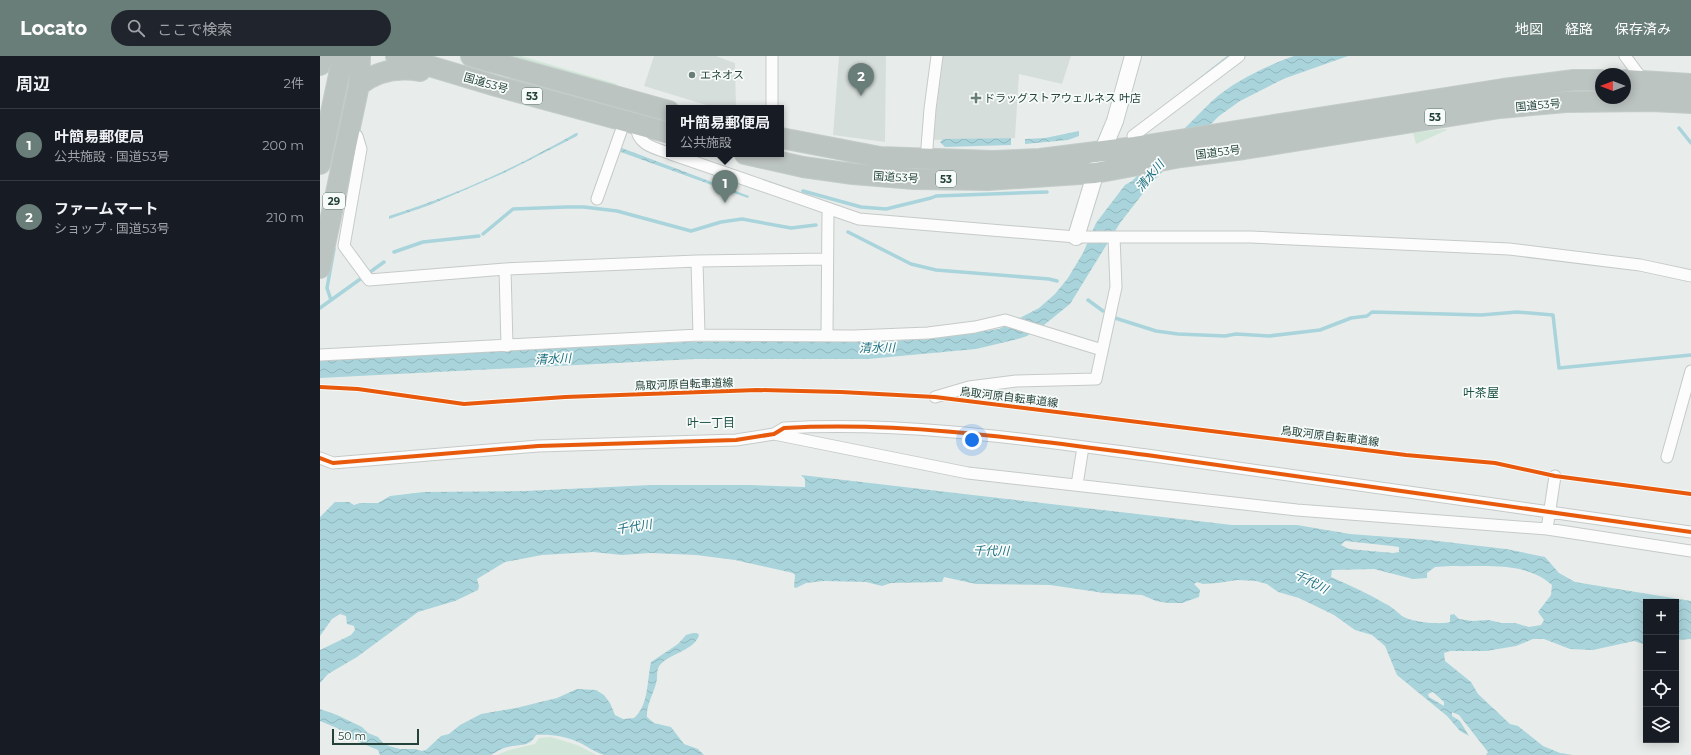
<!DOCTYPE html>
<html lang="ja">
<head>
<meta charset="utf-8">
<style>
  :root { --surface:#171b24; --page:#20242c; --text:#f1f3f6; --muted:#9ea1a6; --line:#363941; --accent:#697e78 }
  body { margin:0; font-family:Montserrat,"Noto Sans JP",sans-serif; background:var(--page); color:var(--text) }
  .controls { position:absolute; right:12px; bottom:12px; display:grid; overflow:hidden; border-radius:0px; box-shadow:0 2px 10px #0003 }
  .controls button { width:36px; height:36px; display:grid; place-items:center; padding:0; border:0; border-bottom:1px solid var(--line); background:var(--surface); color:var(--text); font:20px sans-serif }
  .compass { position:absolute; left:1275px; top:12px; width:36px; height:36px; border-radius:50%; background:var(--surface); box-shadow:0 2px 10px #0003; rotate:270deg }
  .scale { position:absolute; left:12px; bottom:10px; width:87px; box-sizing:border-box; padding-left:4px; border:2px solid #24423a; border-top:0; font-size:11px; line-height:14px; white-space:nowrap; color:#24423a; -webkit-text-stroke:3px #f7fbf9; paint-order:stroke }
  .you { position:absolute; left:652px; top:384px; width:14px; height:14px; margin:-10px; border:3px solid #fff; border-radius:50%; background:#1a73e8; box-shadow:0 0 0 6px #1a73e833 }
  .badge { display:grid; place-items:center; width:26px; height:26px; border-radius:50%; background:var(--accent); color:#fff; font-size:13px; font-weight:700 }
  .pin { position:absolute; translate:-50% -33px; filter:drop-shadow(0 1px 2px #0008) }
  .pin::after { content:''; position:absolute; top:21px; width:14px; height:12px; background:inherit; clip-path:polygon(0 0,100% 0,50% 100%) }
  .popup { position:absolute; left:346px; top:49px; width:118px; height:52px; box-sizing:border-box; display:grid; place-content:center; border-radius:0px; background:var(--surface); filter:drop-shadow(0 1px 3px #0005); font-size:13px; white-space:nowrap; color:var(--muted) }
  .popup b { font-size:15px; color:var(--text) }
  .popup::after { content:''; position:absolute; left:50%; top:100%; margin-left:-8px; border:8px solid transparent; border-top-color:var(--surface) }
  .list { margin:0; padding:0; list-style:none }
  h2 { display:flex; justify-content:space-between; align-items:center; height:52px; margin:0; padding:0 16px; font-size:17px }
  h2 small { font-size:13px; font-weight:400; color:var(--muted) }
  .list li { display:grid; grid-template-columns:26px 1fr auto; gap:12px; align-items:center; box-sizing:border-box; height:72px; padding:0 16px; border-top:1px solid var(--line) }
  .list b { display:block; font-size:15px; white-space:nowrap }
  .list p { margin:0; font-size:13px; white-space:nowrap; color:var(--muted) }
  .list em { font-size:13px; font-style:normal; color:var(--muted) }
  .icon { flex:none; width:22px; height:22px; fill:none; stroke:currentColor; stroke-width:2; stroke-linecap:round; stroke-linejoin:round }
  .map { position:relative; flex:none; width:1371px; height:699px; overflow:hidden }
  header { display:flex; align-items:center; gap:24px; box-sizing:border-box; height:56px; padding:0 20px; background:var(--accent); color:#fff }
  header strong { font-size:19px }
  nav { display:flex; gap:22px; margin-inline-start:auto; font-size:14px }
  .search { width:280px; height:36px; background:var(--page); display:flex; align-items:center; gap:10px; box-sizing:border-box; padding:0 14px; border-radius:22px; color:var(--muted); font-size:15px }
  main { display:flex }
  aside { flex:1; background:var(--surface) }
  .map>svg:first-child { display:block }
  .built { fill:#d6dedb }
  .green { fill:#d1e6d8 }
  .water { fill:url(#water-waves); fill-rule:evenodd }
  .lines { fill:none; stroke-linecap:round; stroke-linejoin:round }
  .stream { stroke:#a9d4db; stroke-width:3.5 }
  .street-casing { stroke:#c5cac8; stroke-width:13 }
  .secondary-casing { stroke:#c3cbc8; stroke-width:18 }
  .highway-casing { stroke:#c3ccc9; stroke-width:22 }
  .street { stroke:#fcfcfc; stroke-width:11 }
  .secondary { stroke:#fcfcfc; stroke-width:16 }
  .highway { stroke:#bcc4c2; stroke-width:20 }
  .cycleway-casing { stroke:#f7fbf9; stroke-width:6 }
  .cycleway { stroke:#e8590c; stroke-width:4 }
  .poi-dot { fill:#697e78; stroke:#f7fbf9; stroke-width:1.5 }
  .labels { text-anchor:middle; stroke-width:3.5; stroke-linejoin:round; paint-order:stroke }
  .shield { fill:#f7fbf9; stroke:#637a73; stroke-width:1 }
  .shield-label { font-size:10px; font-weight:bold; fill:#24423a }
  .poi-label { font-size:11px; fill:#24423a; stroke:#f7fbf9; text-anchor:start }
  .street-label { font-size:11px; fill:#24423a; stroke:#f7fbf9 }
  .water-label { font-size:12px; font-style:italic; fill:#1c6f80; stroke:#f7fbf9 }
  .neighbourhood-label { font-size:12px; fill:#1f5548; stroke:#f7fbf9 }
</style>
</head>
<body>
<header>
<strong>Locato</strong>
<div class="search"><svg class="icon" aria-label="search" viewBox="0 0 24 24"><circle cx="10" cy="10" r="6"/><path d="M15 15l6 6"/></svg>ここで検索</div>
<nav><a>地図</a><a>経路</a><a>保存済み</a></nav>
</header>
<main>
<aside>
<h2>周辺<small>2件</small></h2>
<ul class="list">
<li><span class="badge">1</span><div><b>叶簡易郵便局</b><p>公共施設 · 国道53号</p></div><em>200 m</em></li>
<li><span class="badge">2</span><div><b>ファームマート</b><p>ショップ · 国道53号</p></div><em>210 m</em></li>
</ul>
</aside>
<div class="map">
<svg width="1371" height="699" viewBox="0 0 1371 699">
  <defs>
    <pattern id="water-waves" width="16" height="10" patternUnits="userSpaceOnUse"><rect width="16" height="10" fill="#a9d4db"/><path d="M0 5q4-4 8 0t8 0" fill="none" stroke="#91b7bd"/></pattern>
  </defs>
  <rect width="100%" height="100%" fill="#e8edeb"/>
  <path class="built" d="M334 0H396L415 7 416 52H396L324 30Z
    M519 0H566L565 86 513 79Z
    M620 0H751L742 28 699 18 695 82 610 84Z"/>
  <path class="green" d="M180 0H201L297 28 295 35Z
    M1125 73 1127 74 1096 88 1093 77Z
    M231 681 257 689 277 699H177L189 694 215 688 219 682Z"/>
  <path class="water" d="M907 0H910L823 66Z
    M974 0H1028L963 23 920 45 899 60 831 127 800 167 750 248 724 269 707 280 698 283 656 293 548 303H375L0 322V305L28 302 368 286H550L609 283 679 273 719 252 735 238 748 222 763 197 776 167 805 129 812 125 892 45C916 24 944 11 974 0Z
    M759 75V80L748 84 705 88V83L725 82Z
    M256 77H258L257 80 184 117 110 149 69 163V160C134 140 197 111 256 77Z
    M691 82V89L625 91 620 86 623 83Z
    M299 91 429 140 428 142 411 136 298 95Z
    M481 419 912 469H977L1030 478 1109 484 1186 493 1225 501 1239 517 1255 526 1371 545V583L1356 584V546H1326V589L1314 585 1273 594 1250 593 1224 583H1213L1196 590 1166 595H1130L1124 597 1125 605 1151 626 1158 638 1190 668 1198 670 1223 690 1240 697 1253 699H1166L1168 696 1139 659 1132 656V660L1140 665 1149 680 1140 675 1127 660 1077 619 1065 590 1052 579 1035 574 1014 559 979 542 958 536 947 528 936 525 917 524 898 527 883 528 877 526 874 528 880 534 879 541 862 547H848L836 545 822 539 784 537 730 529 656 528 624 521 622 526 571 527 562 530 546 526 504 525 486 527 476 532 474 531 475 519 473 517 415 504 376 499 330 497 302 499 273 496 222 499 185 506 157 523 159 530 158 534 135 545 98 556 37 601 8 618 0 627V594L31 579 35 574 34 570 27 568 26 560 20 558 12 563 0 580V461L15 446H29L34 449 40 447H58L70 440 104 436 206 435 331 429H429L485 431V423ZM1025 485 1072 490 1079 491V496L1073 497 1029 493 1021 489ZM1132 510C1165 511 1206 505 1232 529L1231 539 1218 556 1224 564 1221 569 1209 571 1195 567H1181L1169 564 1152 565 1139 563 1134 558 1130 559V566C1119 569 1091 566 1082 560 1076 555 1071 550 1064 547 1047 537 1029 529 1011 521L1012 514 1054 513 1093 523 1107 522V517L1115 511ZM1113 636 1124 646V650L1109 641 1108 638Z
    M373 577H377L379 579C375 594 351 597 341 608 337 611 337 618 337 623 335 636 326 648 327 661L334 667 351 671 364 688 378 693 384 699H284C274 696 267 690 258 686 245 680 230 678 216 679 210 691 201 688 188 691 182 692 176 696 171 699H60L58 694 34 684 17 672 0 665V653L17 659 42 671 48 677 58 681 63 687 69 690 80 693H95L102 695 106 694 121 680 129 678 140 669 161 658 196 652 237 642 257 633 276 634 284 639 290 647 295 659 303 663 314 662C329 650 327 623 331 606L358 588 366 579Z"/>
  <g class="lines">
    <path class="stream" d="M1359 72 1371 87
      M483 135 541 151 566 153 611 142 616 140 727 136
      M528 176 591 208 616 214 729 223 737 225
      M163 178 193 153 246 151H264L297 155 371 175 401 166 422 163 471 172 496 169
      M74 196 103 186 159 180
      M11 244 7 232 14 193
      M768 244 783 255
      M0 252 64 206
      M795 262 836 275 858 278 905 280 916 278 949 280 1000 274 1031 262 1047 260 1052 256 1161 259 1197 256 1233 259 1239 312 1371 299"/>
    <g class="street-casing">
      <path id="street" d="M452 0V52
        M1305 0 1325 27
        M316 68C316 88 333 92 349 97
        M28 78 37 80 41 93 24 190 49 224 185 213 377 205 507 203
        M813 80 919 0
        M351 98 539 163 756 181H931L1189 193 1320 209 1371 220
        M606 104 610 53 617 0
        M277 143 305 64
        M377 205 379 279
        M185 213 187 290
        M507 279 508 154
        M0 299 379 279 534 280 608 277 655 271 685 264 782 294
        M615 341 649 331 696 325 776 323 796 231 794 181
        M454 378 648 417 977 454 1227 473 1371 495
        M1347 401 1371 315
        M0 402 13 407 218 390 416 384 454 378 464 372C588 365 711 384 834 400 1013 424 1192 452 1371 476
        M757 429 763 391
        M1227 473 1235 420"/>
    </g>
    <g class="secondary-casing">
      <path id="secondary" d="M756 181 782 96 795 65 813 0"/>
    </g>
    <g class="highway-casing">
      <path id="highway" d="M76 0 176 30 349 77
        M151 0 349 55
        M0 9 3 0
        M1305 24 1371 28
        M39 29C57 15 78 11 100 15
        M461 82 560 101 673 105 720 103 815 91 1183 33 1254 24H1281
        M425 98 483 111 533 118 594 123 668 124 775 117 861 101 924 93 1180 52 1246 46 1332 45 1371 47
        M0 108 23 0
        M0 212 39 29 40 0"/>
    </g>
    <use href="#street" class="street"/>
    <use href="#secondary" class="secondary"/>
    <use href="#highway" class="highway"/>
    <g class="cycleway-casing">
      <path id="cycleway" d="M0 331 38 333 144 348 245 341 437 334 521 336 615 341 1086 399 1175 407 1235 420 1371 438
        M0 402 13 407 218 390 416 384 454 378 464 372C588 365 711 384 834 400 1013 424 1192 452 1371 476"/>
    </g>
    <use href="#cycleway" class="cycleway"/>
  </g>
  <g class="poi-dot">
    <circle cx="372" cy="19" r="4"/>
    <path d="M654 36h4v4h4v4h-4v4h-4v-4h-4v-4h4z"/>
  </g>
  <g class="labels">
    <g class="shield">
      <rect x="202" y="32" width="20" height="16" rx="3"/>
      <rect x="1105" y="53" width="20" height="16" rx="3"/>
      <rect x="616" y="115" width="20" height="16" rx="3"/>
      <rect x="3" y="137" width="22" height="16" rx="3"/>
    </g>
    <g class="shield-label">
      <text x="212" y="44">53</text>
      <text x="1115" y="65">53</text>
      <text x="626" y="127">53</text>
      <text x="14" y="149">29</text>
    </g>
    <g class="poi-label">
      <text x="380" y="23">エネオス</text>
      <text x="664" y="46">ドラッグストアウェルネス 叶店</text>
    </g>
    <g class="street-label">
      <text transform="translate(166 27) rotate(16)" y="4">国道53号</text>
      <text transform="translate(1218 49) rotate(-5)" y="4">国道53号</text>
      <text transform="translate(898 96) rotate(-7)" y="4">国道53号</text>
      <text transform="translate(576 121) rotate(4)" y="4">国道53号</text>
      <text transform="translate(364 328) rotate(-2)" y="4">鳥取河原自転車道線</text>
      <text transform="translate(689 341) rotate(7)" y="4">鳥取河原自転車道線</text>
      <text transform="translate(1010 380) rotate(7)" y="4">鳥取河原自転車道線</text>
    </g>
    <g class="water-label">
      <text transform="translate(830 120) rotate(-50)" y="4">清水川</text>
      <text transform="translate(557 292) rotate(-1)" y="4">清水川</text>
      <text transform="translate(233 303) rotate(-3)" y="4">清水川</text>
      <text transform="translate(314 471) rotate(-9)" y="4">千代川</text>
      <text transform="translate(671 495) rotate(1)" y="4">千代川</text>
      <text transform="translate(991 526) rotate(27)" y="4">千代川</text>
    </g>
    <g class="neighbourhood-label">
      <text x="1161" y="341">叶茶屋</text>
      <text x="391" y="371">叶一丁目</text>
    </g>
  </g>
</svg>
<div class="controls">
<button>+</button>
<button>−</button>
<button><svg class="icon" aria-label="locate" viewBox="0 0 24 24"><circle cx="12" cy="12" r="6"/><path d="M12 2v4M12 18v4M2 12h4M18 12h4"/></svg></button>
<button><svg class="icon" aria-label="layers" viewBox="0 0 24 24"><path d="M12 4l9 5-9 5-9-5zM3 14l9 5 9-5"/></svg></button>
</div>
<svg class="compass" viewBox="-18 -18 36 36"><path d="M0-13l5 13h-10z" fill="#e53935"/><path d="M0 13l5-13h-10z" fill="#9ea1a6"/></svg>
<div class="scale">50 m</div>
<div class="you"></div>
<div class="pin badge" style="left:405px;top:147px">1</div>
<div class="popup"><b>叶簡易郵便局</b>公共施設</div>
<div class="pin badge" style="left:541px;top:40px">2</div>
</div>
</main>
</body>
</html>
